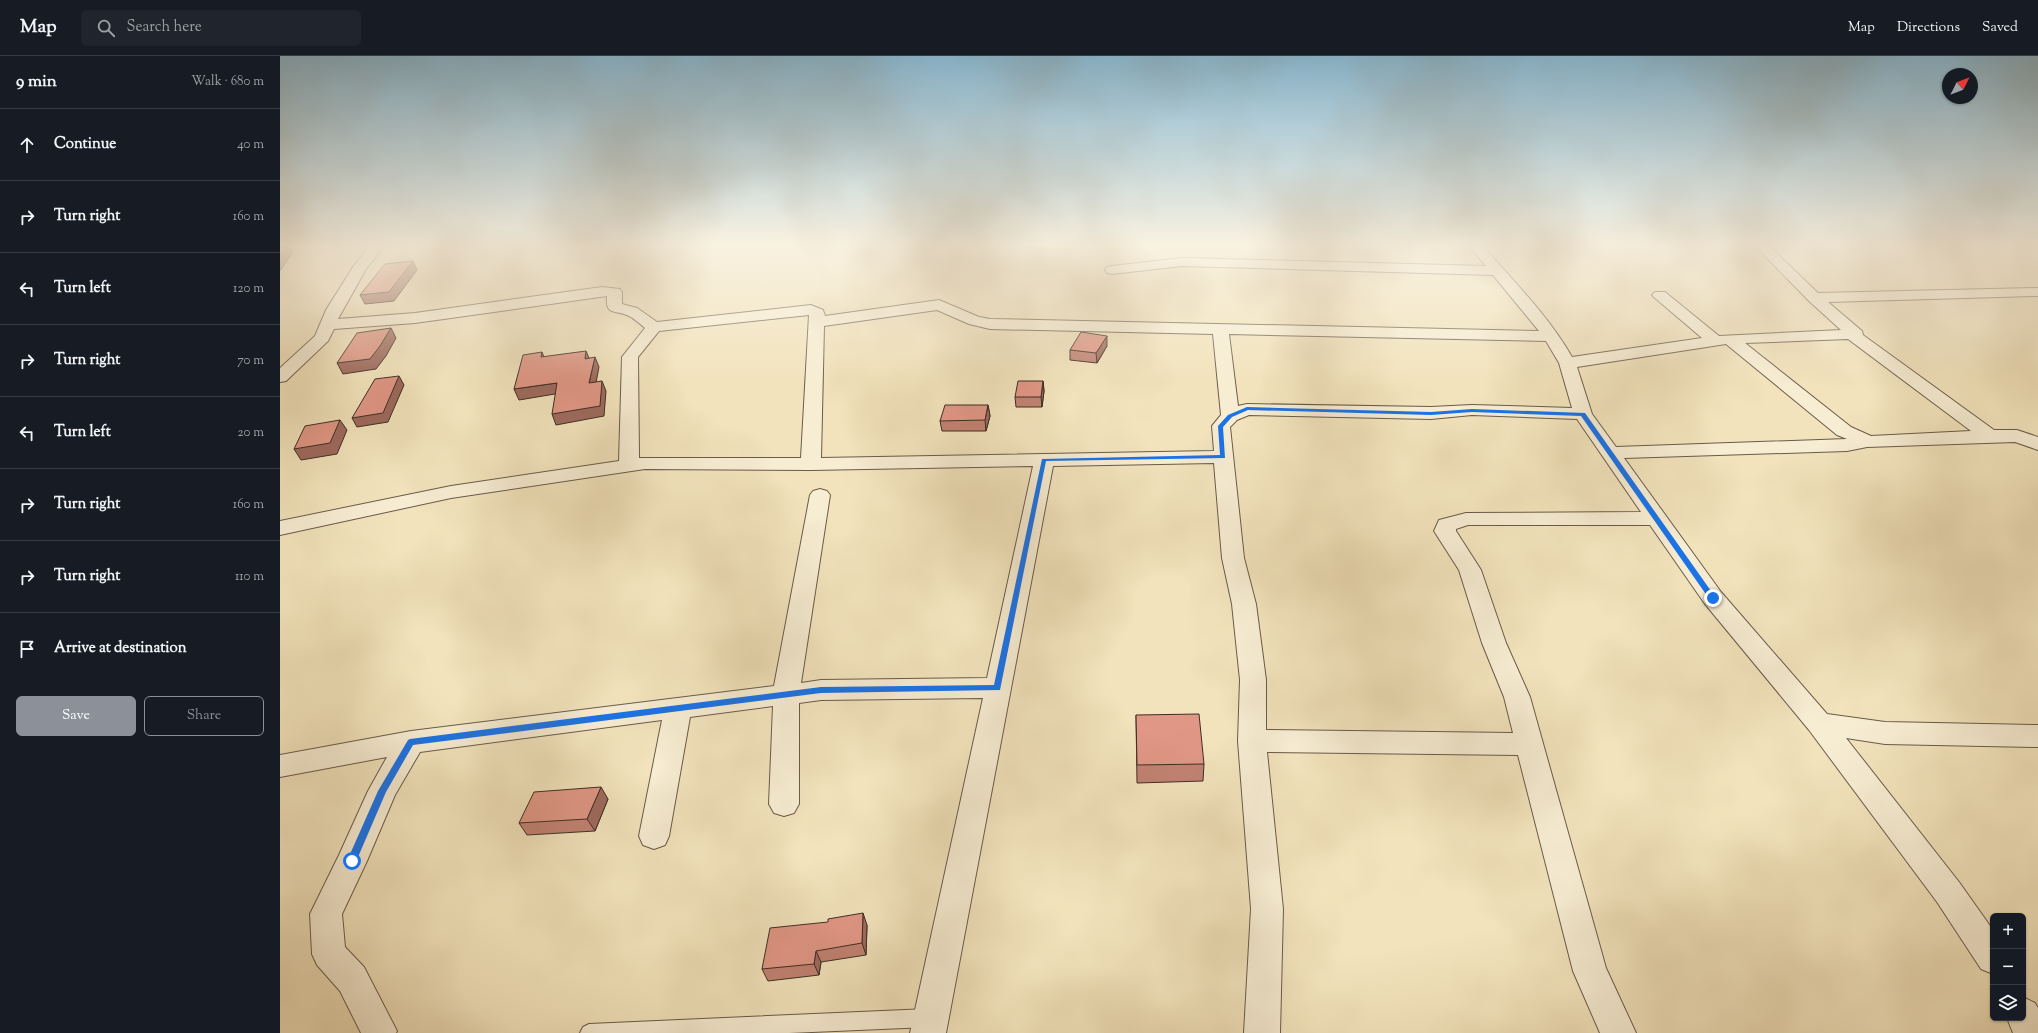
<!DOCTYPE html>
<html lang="en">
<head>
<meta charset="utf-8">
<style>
  :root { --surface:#171b24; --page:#20242c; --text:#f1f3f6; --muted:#9ea1a6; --line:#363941; --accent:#8c9099 }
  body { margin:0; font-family:"Sorts Mill Goudy",serif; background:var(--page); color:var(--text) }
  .controls { position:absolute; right:12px; bottom:12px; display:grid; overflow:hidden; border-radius:6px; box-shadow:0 1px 3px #0004 }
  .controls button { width:36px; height:36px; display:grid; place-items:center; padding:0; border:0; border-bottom:1px solid var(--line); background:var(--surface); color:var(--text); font:20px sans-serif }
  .compass { position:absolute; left:1662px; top:12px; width:36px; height:36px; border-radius:50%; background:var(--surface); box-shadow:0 1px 3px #0004; rotate:48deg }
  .stop { position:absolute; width:12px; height:12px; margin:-9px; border:3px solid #1a73e8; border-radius:50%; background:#fff }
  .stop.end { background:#1a73e8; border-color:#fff; box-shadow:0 1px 4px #0008 }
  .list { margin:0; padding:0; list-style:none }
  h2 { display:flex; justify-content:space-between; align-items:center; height:52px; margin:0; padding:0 16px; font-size:17px }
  h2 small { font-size:13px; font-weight:400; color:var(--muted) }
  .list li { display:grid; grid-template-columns:26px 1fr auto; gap:12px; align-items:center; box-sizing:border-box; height:72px; padding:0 16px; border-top:1px solid var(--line) }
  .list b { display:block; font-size:15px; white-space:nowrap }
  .list em { font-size:13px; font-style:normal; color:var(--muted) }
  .actions { display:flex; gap:8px; padding:12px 16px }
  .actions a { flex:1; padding:9px 0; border:1px solid var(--accent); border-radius:6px; text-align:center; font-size:14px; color:var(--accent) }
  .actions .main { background:var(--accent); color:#fff }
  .icon { flex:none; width:22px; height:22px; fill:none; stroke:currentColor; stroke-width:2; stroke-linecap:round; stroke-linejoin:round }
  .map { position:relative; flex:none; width:1758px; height:977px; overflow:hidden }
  header { display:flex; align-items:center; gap:24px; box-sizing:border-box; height:56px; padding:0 20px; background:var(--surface); border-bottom:1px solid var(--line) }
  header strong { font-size:19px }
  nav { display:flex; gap:22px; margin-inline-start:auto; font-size:14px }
  .search { width:280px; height:36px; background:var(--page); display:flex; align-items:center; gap:10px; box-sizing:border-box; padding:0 14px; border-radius:6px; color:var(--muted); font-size:15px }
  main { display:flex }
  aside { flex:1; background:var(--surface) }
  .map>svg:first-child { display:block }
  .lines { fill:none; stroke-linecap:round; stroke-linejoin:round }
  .service-casing { stroke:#6a5b4a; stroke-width:2 }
  .minor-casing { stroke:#6a5b4a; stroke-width:2 }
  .service { fill:#f7edd3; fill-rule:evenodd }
  .minor { fill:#f7edd3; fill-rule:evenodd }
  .wall { fill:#c28273; stroke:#3d2e24 }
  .shaded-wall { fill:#9e6a5e; stroke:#3d2e24 }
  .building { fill:#e19786; stroke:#3d2e24 }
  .route { fill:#1a73e8 }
</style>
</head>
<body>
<header>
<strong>Map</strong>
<div class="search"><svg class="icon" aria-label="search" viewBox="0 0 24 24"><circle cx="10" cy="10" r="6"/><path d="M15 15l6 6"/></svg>Search here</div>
<nav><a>Map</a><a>Directions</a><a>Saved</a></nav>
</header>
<main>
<aside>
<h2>9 min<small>Walk · 680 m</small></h2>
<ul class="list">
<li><svg class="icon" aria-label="ahead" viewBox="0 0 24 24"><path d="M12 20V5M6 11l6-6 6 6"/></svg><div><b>Continue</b></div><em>40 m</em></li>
<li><svg class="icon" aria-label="right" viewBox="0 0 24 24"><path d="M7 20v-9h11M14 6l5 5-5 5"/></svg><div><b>Turn right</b></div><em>160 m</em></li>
<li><svg class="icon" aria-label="left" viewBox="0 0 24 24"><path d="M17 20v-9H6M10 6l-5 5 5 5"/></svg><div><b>Turn left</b></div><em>120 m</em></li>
<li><svg class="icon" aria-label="right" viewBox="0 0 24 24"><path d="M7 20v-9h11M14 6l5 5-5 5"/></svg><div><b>Turn right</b></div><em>70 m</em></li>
<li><svg class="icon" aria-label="left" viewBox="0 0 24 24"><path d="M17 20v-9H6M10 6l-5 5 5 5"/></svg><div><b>Turn left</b></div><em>20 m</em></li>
<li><svg class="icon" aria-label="right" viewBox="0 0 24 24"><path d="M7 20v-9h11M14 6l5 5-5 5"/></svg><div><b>Turn right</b></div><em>160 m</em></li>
<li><svg class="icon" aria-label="right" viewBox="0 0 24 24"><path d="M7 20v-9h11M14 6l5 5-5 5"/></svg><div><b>Turn right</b></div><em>110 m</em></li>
<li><svg class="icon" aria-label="arrive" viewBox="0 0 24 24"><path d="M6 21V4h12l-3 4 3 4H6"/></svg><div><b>Arrive at destination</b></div></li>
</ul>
<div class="actions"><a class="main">Save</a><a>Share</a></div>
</aside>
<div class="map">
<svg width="1758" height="977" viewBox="0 0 1758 977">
  <rect width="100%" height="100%" fill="#f2e3bc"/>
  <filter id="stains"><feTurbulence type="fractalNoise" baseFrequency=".005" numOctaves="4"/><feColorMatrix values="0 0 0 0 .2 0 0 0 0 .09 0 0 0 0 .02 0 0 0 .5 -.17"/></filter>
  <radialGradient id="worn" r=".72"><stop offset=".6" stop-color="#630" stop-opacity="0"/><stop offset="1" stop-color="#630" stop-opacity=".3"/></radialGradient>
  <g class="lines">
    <g class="service-casing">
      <path id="service" d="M648 953 654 956 657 962 654 968 648 971 509 977H300L303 971 309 968Z"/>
    </g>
    <g class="minor-casing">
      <path id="minor" d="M90 190H104L86 213 58 263 135 257 322 231 340 233 342 236V248L357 252 377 266 531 249 543 254 545 260 659 244 699 261 710 263 1259 275 1213 219 902 210 832 218 827 217 825 214 827 211 832 210 902 202 1206 210 1189 190H1203C1233 225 1268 259 1292 301L1422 282 1375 242 1372 239 1375 236H1385L1439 280 1561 274 1529 245 1475 190H1489L1538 237 1758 232V240L1548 246 1582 275 1583 279 1714 374H1737L1758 381V394L1735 386 1587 391 1567 395 1344 402 1441 536 1547 658 1605 666 1758 669V691L1605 688 1566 682 1679 826 1713 874V918L1701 913 1657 846 1529 674 1425 548 1370 469H1188L1176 473V475L1201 514 1226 587 1250 641 1326 912 1356 977H1320L1293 915 1238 699 987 696 1003 853 1000 977H964L971 853 958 685 960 624 952 548 942 502 934 407 773 410 666 977H630L703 642 541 644 519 647V748L514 757 504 760 494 757 489 748 493 650 410 661 389 780 385 789 374 793 363 789 359 780 382 664 140 696 115 739 87 805 62 858 65 891 84 911 117 975 116 977H81L60 935 37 909 32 898 30 858 59 799 88 735 107 701 0 721V699L131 675 494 630 530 439 533 435 540 433 547 435 550 439 521 627 541 624 707 622 753 410 531 414 365 413 171 442 0 479V465L171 430 339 405 342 301 365 272C360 268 355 263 349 260 336 253 325 261 327 240L135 267 54 273 48 285 6 325 0 326V312L35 280 46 254 73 211ZM657 254 689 268 710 273 933 278 941 359 932 370 934 395 541 402 544 270ZM529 259 521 402H359L358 301 379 275ZM949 278 1266 285 1279 307 1292 352 1192 349 1151 351 967 348 958 350ZM1568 283 1691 375 1591 380 1571 371 1465 287ZM1446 288 1557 379 1567 383 1336 391 1312 358 1297 311ZM969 359 1151 363 1192 359 1297 363 1361 456 1186 457 1159 464 1154 475 1179 514 1202 587 1224 641 1233 677 986 674V624L976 548 964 502 950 371 957 364Z
        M1743 941 1755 947 1758 952V977H1733L1727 962H1743Z"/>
    </g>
    <use href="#service" class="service"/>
    <use href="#minor" class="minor"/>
  </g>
  <path class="wall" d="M827 290 817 307 790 304V294Z
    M763 325 764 335 762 351H736L735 341Z
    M708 349 710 360 706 375H662L660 365Z
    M856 659 924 708 923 725 857 727Z
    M328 743 315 775 247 779 239 767Z
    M587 869 586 899 541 906 539 919 488 925 482 913Z"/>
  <path class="shaded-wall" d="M7 190H9L13 196 0 215V200Z
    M133 205 137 214 114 245 85 248 80 239Z
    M111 272 116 282 106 300 96 313 63 318 57 307Z
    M827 280V290L817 307 816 297Z
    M306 295 310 304 305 303Z
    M262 296 266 306 261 301Z
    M315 301 319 311 314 337 309 327Z
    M119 320 124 329 108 366 77 371 72 362Z
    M322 325 326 335 324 360 276 369 272 358Z
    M763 325 764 335 762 351 761 341Z
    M277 327 281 337 239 344 234 333Z
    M708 349 710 360 706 375 705 364Z
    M60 364 67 374 57 398 21 404 14 393Z
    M321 731 328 743 315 775 307 763Z
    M583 857 587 869 586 899 582 887Z
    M536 895 541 906 539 919 534 908Z"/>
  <path class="building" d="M0 190H7L0 200Z
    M133 205 109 236 80 239 105 208Z
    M111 272 100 290 90 303 57 307 77 277Z
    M801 276 827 280 816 297 790 294Z
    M306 295 305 303 315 301 309 327 322 325 320 350 272 358 277 327 234 333 243 299 262 296 261 301Z
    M119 320 103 357 72 362 95 323Z
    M738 325H763L761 341H735Z
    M665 349H708L705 364 660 365Z
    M60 364 50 387 14 393 25 370Z
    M919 658 924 708 857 709 856 659Z
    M321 731 307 763 239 767 254 736Z
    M583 857 582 887 536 895 534 908 482 913 490 872 548 866V863Z"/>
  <linearGradient id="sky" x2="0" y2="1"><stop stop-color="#89b8d1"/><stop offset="0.58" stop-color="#f9f2e1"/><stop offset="1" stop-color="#f9f2e1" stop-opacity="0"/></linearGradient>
  <rect width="1758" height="326" fill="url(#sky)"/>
  <path class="route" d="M967 351 1151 356 1192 353 1305 357 1436 542 1430 544 1301 360 1192 356 1151 359 968 354 952 361 943 371 945 402 766 405 720 634 541 637 133 689 106 736 75 808H69L67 805 98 735 128 684 130 683 541 631 714 629 762 403 940 399 938 370 948 359Z"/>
  <rect width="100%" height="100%" filter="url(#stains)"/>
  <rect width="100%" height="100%" fill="url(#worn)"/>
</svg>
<div class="controls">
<button>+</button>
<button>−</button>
<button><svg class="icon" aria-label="layers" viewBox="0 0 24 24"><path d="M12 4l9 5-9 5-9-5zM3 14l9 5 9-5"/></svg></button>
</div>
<svg class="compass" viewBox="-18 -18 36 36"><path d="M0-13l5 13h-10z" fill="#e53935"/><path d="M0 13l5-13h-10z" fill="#9ea1a6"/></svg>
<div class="stop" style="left:72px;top:805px"></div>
<div class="stop end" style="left:1433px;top:542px"></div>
</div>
</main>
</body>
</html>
